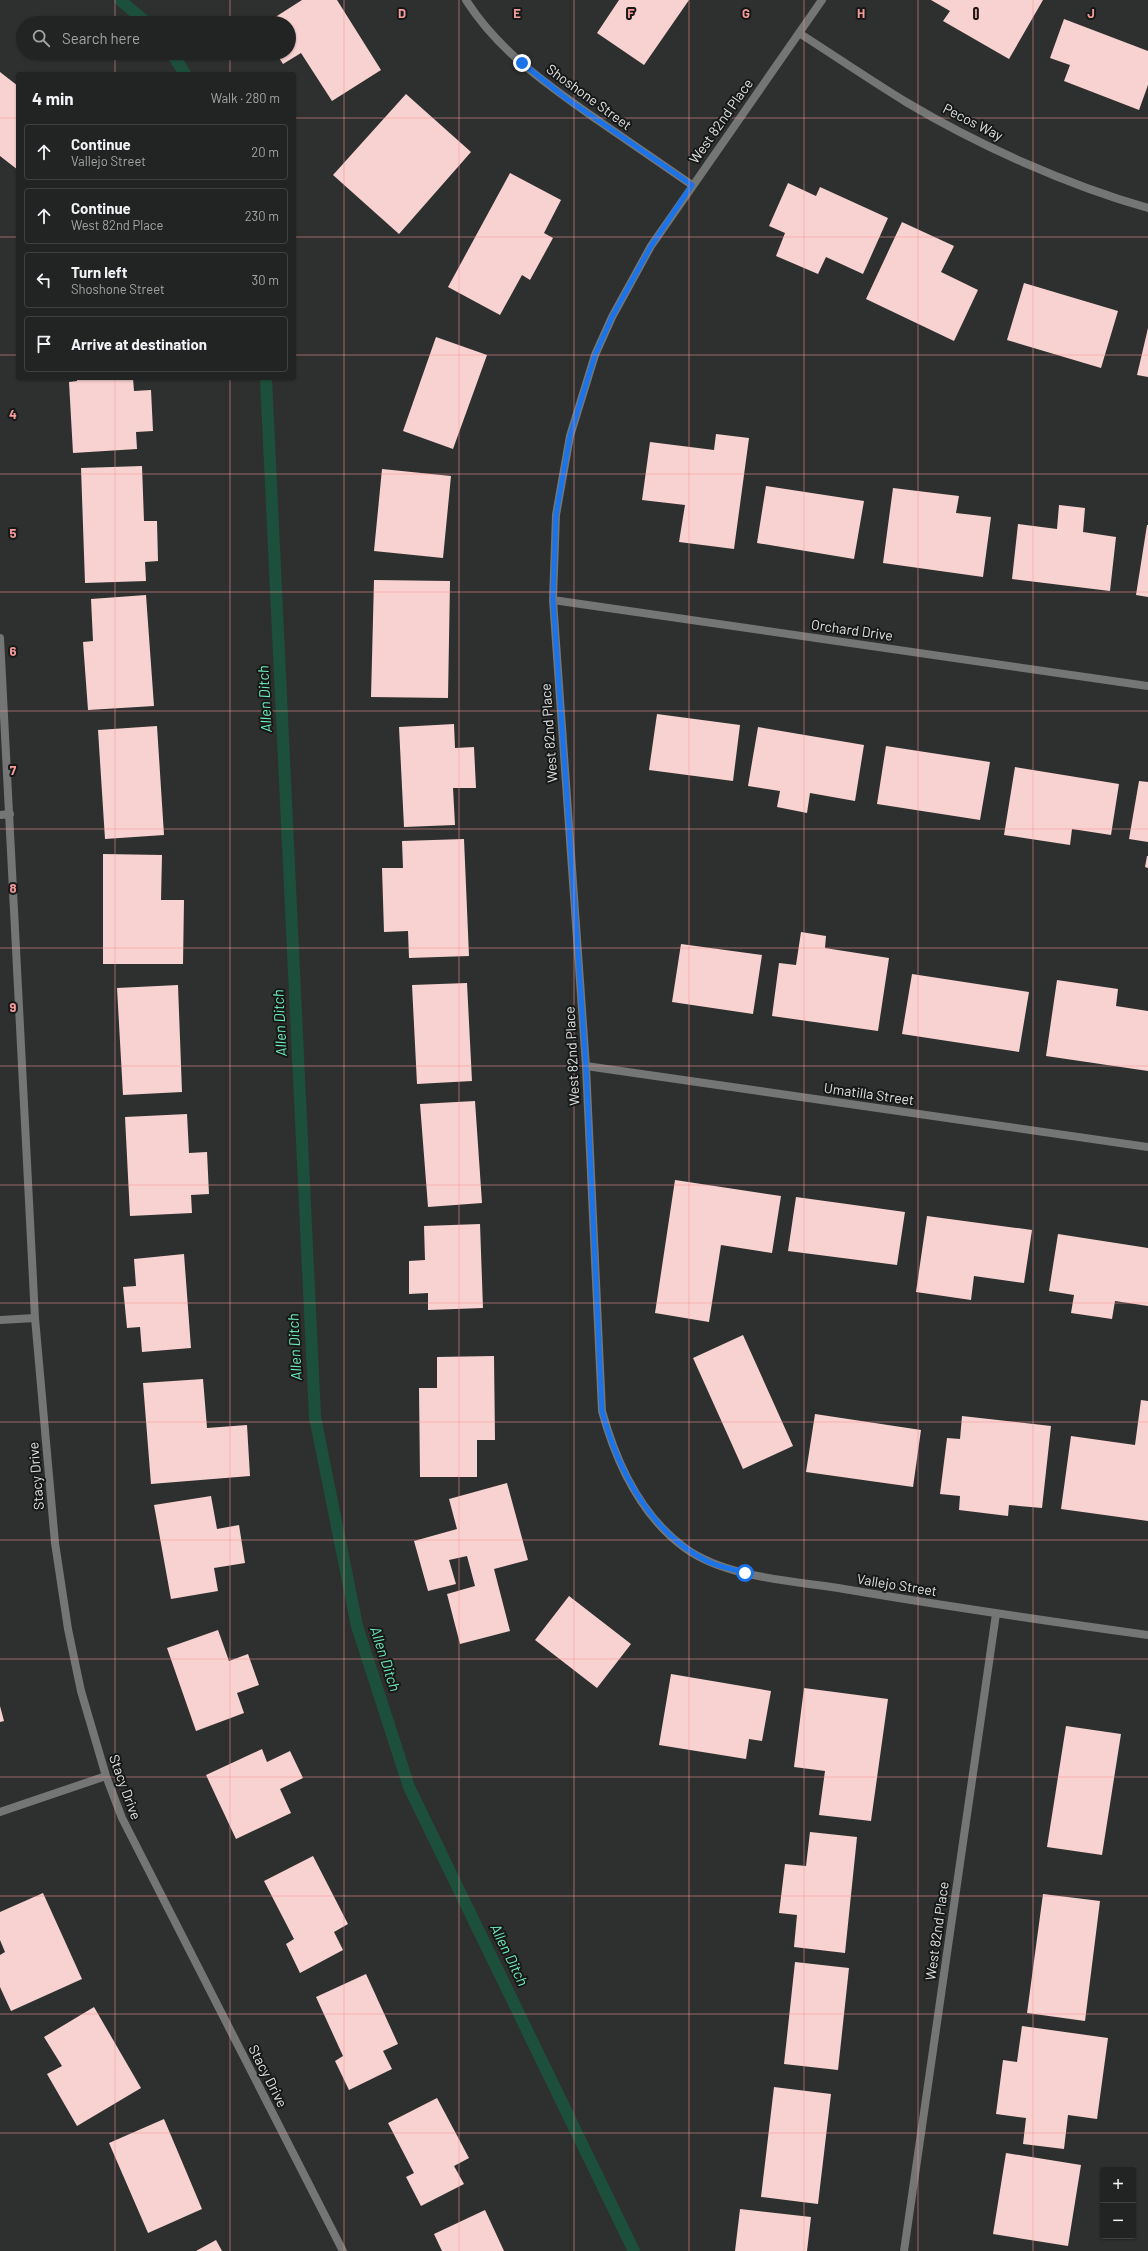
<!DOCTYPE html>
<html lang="en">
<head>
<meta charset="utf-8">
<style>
  :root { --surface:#222423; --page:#2a2c2b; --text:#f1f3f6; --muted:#a2a4a6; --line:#3f4141 }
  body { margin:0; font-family:Barlow,sans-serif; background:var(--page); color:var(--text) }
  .controls { position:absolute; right:12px; bottom:12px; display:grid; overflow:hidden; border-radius:4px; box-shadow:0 1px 3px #0004 }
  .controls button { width:36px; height:36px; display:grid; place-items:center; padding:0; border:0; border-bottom:1px solid var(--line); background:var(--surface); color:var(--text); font:20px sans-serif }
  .stop { position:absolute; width:12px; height:12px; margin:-9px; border:3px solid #1a73e8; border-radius:50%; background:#fff }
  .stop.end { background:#1a73e8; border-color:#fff; box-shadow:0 1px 4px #0008 }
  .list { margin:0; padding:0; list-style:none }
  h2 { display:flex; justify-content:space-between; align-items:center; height:52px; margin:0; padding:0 16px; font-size:17px }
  h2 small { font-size:13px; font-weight:400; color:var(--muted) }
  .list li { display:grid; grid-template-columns:26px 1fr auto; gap:12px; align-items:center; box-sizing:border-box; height:56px; margin:0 8px 8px; padding:0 8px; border:1px solid var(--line); border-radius:4px }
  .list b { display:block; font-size:15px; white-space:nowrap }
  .list p { margin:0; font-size:13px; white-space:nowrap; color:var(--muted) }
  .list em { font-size:13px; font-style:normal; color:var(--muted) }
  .icon { flex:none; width:22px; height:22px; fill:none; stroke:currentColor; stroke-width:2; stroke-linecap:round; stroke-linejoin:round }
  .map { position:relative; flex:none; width:1148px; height:2251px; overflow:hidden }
  .search { position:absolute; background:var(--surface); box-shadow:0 1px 3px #0004; left:16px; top:16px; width:280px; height:44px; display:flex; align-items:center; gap:10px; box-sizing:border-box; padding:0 14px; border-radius:22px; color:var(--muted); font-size:15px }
  .panel { position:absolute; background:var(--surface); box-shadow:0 1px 3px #0004; left:16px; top:72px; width:280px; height:308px; border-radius:4px }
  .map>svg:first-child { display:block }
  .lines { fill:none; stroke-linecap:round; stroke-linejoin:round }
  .stream { stroke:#1d503c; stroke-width:12 }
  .building { fill:#f8d2d0 }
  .street { stroke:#747675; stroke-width:8 }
  .route { stroke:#1a73e8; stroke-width:5 }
  .grid { fill:none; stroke:#f59b99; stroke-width:1; stroke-opacity:0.55 }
  .labels { text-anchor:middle; stroke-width:4; stroke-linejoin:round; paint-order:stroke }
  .street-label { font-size:14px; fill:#e0e2e1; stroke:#171818 }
  .water-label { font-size:15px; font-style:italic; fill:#6eefbd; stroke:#171818 }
  .grid-label { font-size:13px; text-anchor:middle; font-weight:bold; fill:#f59b99; stroke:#171818; stroke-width:4; stroke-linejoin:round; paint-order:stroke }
</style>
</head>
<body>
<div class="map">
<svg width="1148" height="2251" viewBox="0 0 1148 2251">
  <rect width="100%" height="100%" fill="#2e302f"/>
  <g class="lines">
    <path class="stream" d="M120 0 147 23
      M172 53 185 74
      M266 378 315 1417 357 1626 409 1787 634 2251"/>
  </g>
  <path class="building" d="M302 0H337L381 70 332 101 301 53 283 64 276 53H289V23H266Z
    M619 0H689L644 65 597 33Z
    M931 0H1043L1009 59 943 21 950 11Z
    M1064 19 1148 51V85L1139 110 1064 81 1070 65 1050 58Z
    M0 72 18 86V170L0 156Z
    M406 94 471 152 399 234 333 175Z
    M510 173 561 200 544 233 553 238 530 280 522 275 500 315 448 287Z
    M788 183 816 196 820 187 888 218 863 274 826 257 818 274 776 256 785 233 769 226Z
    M902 222 954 246 941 272 978 290 954 341 866 299Z
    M1024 283 1118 311 1101 368 1007 340Z
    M1148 328V377L1137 375Z
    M436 337 487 355 453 449 403 431Z
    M77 378H133L134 391 151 390 153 431 136 432 137 449 73 453 69 382 77 381Z
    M716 434 749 438 734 549 679 542 685 505 642 500 650 442 714 450Z
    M142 466 144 521H157L158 561 145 562 146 581 85 583 81 468Z
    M382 469 451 476 443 558 374 551Z
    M766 486 864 501 854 559 757 543Z
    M893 488 959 496 956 513 991 517 983 577 883 563Z
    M1059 505 1085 508 1083 532 1116 537 1110 591 1012 579 1018 524 1057 529Z
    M1147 525H1148V597L1136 595Z
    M374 580 450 581 448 698 371 697Z
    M146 595 154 706 88 710 83 642 93 641 91 599Z
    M657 714 740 725 733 781 649 770Z
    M454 724 455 748 474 747 476 788H453L455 825 404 827 399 727Z
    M157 726 164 835 105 839 98 730Z
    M758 727 864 745 855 801 810 793 807 813 777 807 780 791 748 786Z
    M886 746 990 762 980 820 877 804Z
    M1015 767 1119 784 1111 835 1072 829 1070 845 1004 835Z
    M1139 781 1148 782V842L1129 839Z
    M464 839 469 956 409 958 408 931 384 932 382 868H403L402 841Z
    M103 854 162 855 161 900H184L183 964H103Z
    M1147 856H1148V868L1145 867Z
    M801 932 826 936 825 948 889 958 878 1031 772 1016 779 963 796 965Z
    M681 944 762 955 753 1014 672 1002Z
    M912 974 1029 992 1019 1052 902 1034Z
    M1057 980 1118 989 1116 1006 1148 1011V1071L1046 1056Z
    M467 983 472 1081 417 1084 412 985Z
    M178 985 182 1092 123 1095 117 988Z
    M475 1101 482 1203 428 1207 420 1104Z
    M187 1114 189 1153 207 1152 209 1194 191 1195 192 1213 130 1216 125 1117Z
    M675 1180 781 1196 772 1253 721 1245 709 1322 655 1313Z
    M796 1197 905 1212 897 1265 788 1251Z
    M927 1216 1032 1230 1024 1283 974 1276 971 1300 916 1292Z
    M480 1224 483 1308 428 1310V1293L409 1294V1261L425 1260 424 1226Z
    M1058 1234 1148 1248V1306L1115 1301 1112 1319 1071 1313 1074 1295 1049 1291Z
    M184 1254 191 1348 142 1352 140 1327 127 1328 123 1287 136 1286 134 1259Z
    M743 1335 793 1446 743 1469 693 1358Z
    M494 1356 495 1440H477V1477H420L419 1388H437V1357Z
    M203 1379 207 1428 247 1425 250 1476 151 1484 143 1383Z
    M1141 1400 1148 1401V1521L1061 1509 1071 1436 1135 1445Z
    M815 1414 921 1430 913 1487 806 1472Z
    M962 1416 1051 1426 1042 1508 1009 1505 1008 1516 959 1510 960 1496 940 1494 947 1438 960 1439Z
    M507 1483 528 1560 494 1569 510 1631 460 1644 447 1594 475 1586 467 1556 449 1560 456 1584 428 1591 414 1541 457 1529 449 1499Z
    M211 1496 217 1529 239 1525 245 1563 214 1568 218 1591 171 1599 154 1505Z
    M569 1596 631 1644 597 1688 535 1640Z
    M218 1630 229 1661 248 1654 259 1685 237 1693 244 1713 196 1731 167 1648Z
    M671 1674 771 1691 762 1741 749 1739 746 1759 659 1745Z
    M804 1688 888 1699 871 1821 819 1815 825 1771 794 1767Z
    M0 1706 4 1721 0 1722Z
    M1066 1726 1121 1734 1102 1855 1047 1847Z
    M262 1749 267 1762 290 1751 303 1778 280 1789 291 1813 236 1839 206 1775Z
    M810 1832 857 1837 845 1953 794 1947 797 1915 779 1913 785 1864 806 1866Z
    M313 1856 348 1924 334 1932 343 1950 300 1973 286 1944 294 1939 264 1881Z
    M43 1893 82 1979 11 2011 0 1987V1955L5 1952 0 1940V1912Z
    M1043 1894 1100 1901 1085 2021 1027 2013Z
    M795 1962 849 1968 838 2070 784 2064Z
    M366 1974 398 2044 383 2051 392 2069 349 2090 335 2061 343 2056 316 1997Z
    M94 2007 141 2088 77 2126 47 2074 62 2066 44 2037Z
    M1022 2026 1108 2038 1097 2119 1068 2115 1064 2149 1023 2144 1026 2118 996 2114 1003 2060 1017 2062Z
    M774 2087 831 2094 818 2204 761 2197Z
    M437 2098 469 2158 454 2166 464 2184 421 2206 406 2177 414 2173 388 2123Z
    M164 2119 202 2209 148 2233 109 2143Z
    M1006 2153 1081 2165 1068 2246 993 2234Z
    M740 2209 811 2217 807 2251H735Z
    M485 2210 504 2251H442L434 2234Z
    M216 2240 222 2251H196Z"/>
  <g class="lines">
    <path class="street" d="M466 0C499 52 549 86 599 121 630 142 661 164 692 185
      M822 0 651 246 612 317 595 355 570 436 556 515 553 600 586 1066 602 1411C616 1462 641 1516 685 1548 726 1578 795 1581 844 1589 945 1606 1047 1621 1148 1635
      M799 33C835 56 870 80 906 102 978 145 1067 185 1148 208
      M553 600 1148 686
      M0 638 35 1318 55 1543 68 1629 81 1691 106 1776 122 1818 343 2251
      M0 815 10 814
      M586 1066 1148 1147
      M0 1320 35 1318
      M0 1812 106 1776
      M904 2251 996 1614"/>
  </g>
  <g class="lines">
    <path class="route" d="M522 63 567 99 692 185 651 246 612 317 595 355 570 436 556 515 553 600 586 1066 602 1411C618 1470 650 1533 707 1561 719 1567 733 1569 745 1573"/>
  </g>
  <path class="grid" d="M115 0V23M230 0V23M344 0V2251M459 0V2251M574 0V2251M689 0V2251M804 0V2251M918 0V2251M1033 0V2251M115 53V74M230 53V74M0 118H18M294 118H1148M0 237H18M294 237H1148M0 355H18M294 355H1148M115 378V2251M230 378V2251M0 474H1148M0 592H1148M0 711H1148M0 829H1148M0 948H1148M0 1066H1148M0 1185H1148M0 1303H1148M0 1422H1148M0 1540H1148M0 1659H1148M0 1777H1148M0 1896H1148M0 2014H1148M0 2133H1148"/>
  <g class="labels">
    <g class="street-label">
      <text transform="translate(589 97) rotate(36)" y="5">Shoshone Street</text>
      <text transform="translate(721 121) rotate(-55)" y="5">West 82nd Place</text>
      <text transform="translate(973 122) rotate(27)" y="5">Pecos Way</text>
      <text transform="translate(852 630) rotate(8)" y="5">Orchard Drive</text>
      <text transform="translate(549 733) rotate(-94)" y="5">West 82nd Place</text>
      <text transform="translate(572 1056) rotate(-93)" y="5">West 82nd Place</text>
      <text transform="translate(869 1094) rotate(8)" y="5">Umatilla Street</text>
      <text transform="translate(36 1476) rotate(-95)" y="5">Stacy Drive</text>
      <text transform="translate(897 1585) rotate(9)" y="5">Vallejo Street</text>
      <text transform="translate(125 1787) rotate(70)" y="5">Stacy Drive</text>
      <text transform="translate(937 1931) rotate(-82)" y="5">West 82nd Place</text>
      <text transform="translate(268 2076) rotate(63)" y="5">Stacy Drive</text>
    </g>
    <g class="water-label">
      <text transform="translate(265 699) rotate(-93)" y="5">Allen Ditch</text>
      <text transform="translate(280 1023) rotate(-93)" y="5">Allen Ditch</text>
      <text transform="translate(295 1347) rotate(-93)" y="5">Allen Ditch</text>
      <text transform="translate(385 1659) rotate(72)" y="5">Allen Ditch</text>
      <text transform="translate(509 1955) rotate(64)" y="5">Allen Ditch</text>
    </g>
  </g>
  <g class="grid-label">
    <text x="402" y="18">D</text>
    <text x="517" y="18">E</text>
    <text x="631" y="18">F</text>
    <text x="746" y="18">G</text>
    <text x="861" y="18">H</text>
    <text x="976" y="18">I</text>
    <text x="1091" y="18">J</text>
    <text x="13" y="419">4</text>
    <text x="13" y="538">5</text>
    <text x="13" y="656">6</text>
    <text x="13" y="775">7</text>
    <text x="13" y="893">8</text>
    <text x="13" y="1012">9</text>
  </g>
</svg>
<div class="controls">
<button>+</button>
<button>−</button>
</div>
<div class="stop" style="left:745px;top:1573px"></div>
<div class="stop end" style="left:522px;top:63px"></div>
<div class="search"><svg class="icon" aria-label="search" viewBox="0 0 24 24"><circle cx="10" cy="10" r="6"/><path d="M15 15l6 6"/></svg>Search here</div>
<section class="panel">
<h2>4 min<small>Walk · 280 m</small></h2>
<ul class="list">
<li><svg class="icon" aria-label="ahead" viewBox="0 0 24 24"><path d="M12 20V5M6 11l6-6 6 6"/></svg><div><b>Continue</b><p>Vallejo Street</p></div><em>20 m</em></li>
<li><svg class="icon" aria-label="ahead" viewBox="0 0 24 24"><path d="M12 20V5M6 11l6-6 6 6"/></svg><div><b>Continue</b><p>West 82nd Place</p></div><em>230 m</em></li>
<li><svg class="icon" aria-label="left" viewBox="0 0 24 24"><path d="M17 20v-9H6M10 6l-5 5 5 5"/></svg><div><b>Turn left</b><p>Shoshone Street</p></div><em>30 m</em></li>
<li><svg class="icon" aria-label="arrive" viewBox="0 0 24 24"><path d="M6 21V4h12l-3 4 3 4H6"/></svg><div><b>Arrive at destination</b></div></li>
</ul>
</section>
</div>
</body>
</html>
